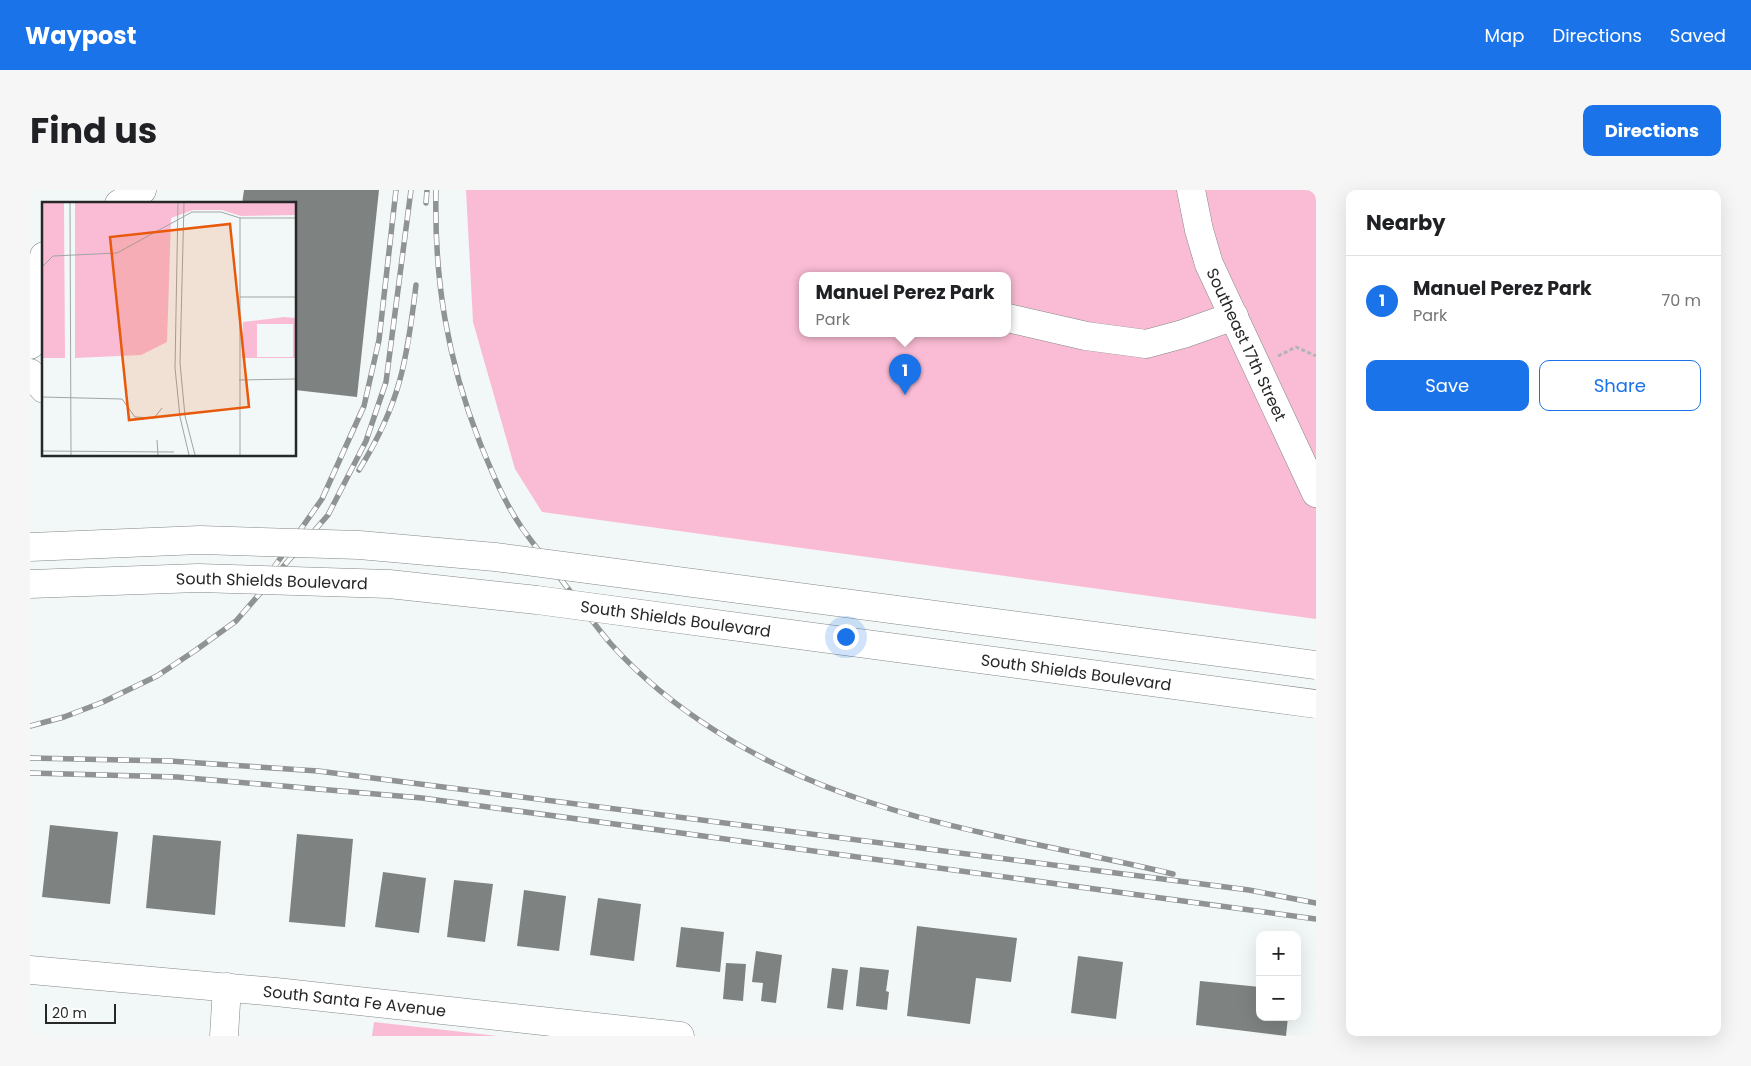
<!DOCTYPE html>
<html lang="en">
<head>
<meta charset="utf-8">
<style>
  :root { --surface:#fff; --page:#f6f6f6; --text:#202124; --muted:#757577; --line:#e0e0e0; --accent:#1a73e8 }
  body { margin:0; font-family:Poppins,sans-serif; background:var(--page); color:var(--text) }
  .controls { position:absolute; right:15px; bottom:15px; display:grid; overflow:hidden; border-radius:10px; box-shadow:0 5px 20px #0002 }
  .controls button { width:45px; height:45px; display:grid; place-items:center; padding:0; border:0; border-bottom:1px solid var(--line); background:var(--surface); color:var(--text); font:25px sans-serif }
  .scale { position:absolute; left:15px; bottom:12px; width:71px; box-sizing:border-box; padding-left:5px; border:2px solid #262828; border-top:0; font-size:14px; line-height:18px; white-space:nowrap; color:#262828; -webkit-text-stroke:4px #fff; paint-order:stroke }
  .you { position:absolute; left:815px; top:446px; width:18px; height:18px; margin:-12px; border:4px solid #fff; border-radius:50%; background:#1a73e8; box-shadow:0 0 0 8px #1a73e833 }
  .badge { display:grid; place-items:center; width:32px; height:32px; border-radius:50%; background:var(--accent); color:#fff; font-size:16px; font-weight:700 }
  .pin { position:absolute; translate:-50% -41px; filter:drop-shadow(0 1px 2px #0008) }
  .pin::after { content:''; position:absolute; top:26px; width:18px; height:15px; background:inherit; clip-path:polygon(0 0,100% 0,50% 100%) }
  .popup { position:absolute; left:769px; top:82px; width:212px; height:65px; box-sizing:border-box; display:grid; place-content:center; border-radius:10px; background:var(--surface); filter:drop-shadow(0 1px 4px #0005); font-size:16px; white-space:nowrap; color:var(--muted) }
  .popup b { font-size:19px; color:var(--text) }
  .popup::after { content:''; position:absolute; left:50%; top:100%; margin-left:-10px; border:10px solid transparent; border-top-color:var(--surface) }
  .list { margin:0; padding:0; list-style:none }
  h2 { display:flex; justify-content:space-between; align-items:center; height:65px; margin:0; padding:0 20px; font-size:21px }
  h2 small { font-size:16px; font-weight:400; color:var(--muted) }
  .list li { display:grid; grid-template-columns:32px 1fr auto; gap:15px; align-items:center; box-sizing:border-box; height:90px; padding:0 20px; border-top:1px solid var(--line) }
  .list b { display:block; font-size:19px; white-space:nowrap }
  .list p { margin:0; font-size:16px; white-space:nowrap; color:var(--muted) }
  .list em { font-size:16px; font-style:normal; color:var(--muted) }
  .actions { display:flex; gap:10px; padding:15px 20px }
  .actions a { flex:1; padding:11px 0; border:1px solid var(--accent); border-radius:10px; text-align:center; font-size:18px; color:var(--accent) }
  .actions .main { background:var(--accent); color:#fff }
  .map { position:relative; flex:none; width:1286px; height:846px; overflow:hidden; border-radius:10px }
  header { display:flex; align-items:center; gap:30px; box-sizing:border-box; height:70px; padding:0 25px; background:var(--accent); color:#fff }
  header strong { font-size:24px }
  nav { display:flex; gap:28px; margin-inline-start:auto; font-size:18px }
  .intro { display:flex; align-items:center; justify-content:space-between; box-sizing:border-box; height:120px; padding:0 30px }
  h1 { margin:0; font-size:35px }
  .button { padding:12px 22px; border-radius:10px; background:var(--accent); color:#fff; font-size:18px; font-weight:700 }
  main { display:flex; gap:30px; padding:0 30px }
  aside { flex:1; background:var(--surface); border-radius:10px; box-shadow:0 5px 20px #0002 }
  .map>svg:first-child { display:block }
  .green { fill:#fabcd4; fill-rule:evenodd }
  .building { fill:#7e8382 }
  .lines { fill:none; stroke-linecap:round; stroke-linejoin:round }
  .minor-casing { stroke:#838887; stroke-width:29 }
  .path { stroke:#b0b5b4; stroke-width:3; stroke-dasharray:4 2.5; stroke-linecap:butt }
  .minor { stroke:#fff; stroke-width:28 }
  .rail-casing { stroke:#8f9393; stroke-width:5.5 }
  .rail { stroke:#fff; stroke-width:4; stroke-dasharray:11; stroke-linecap:butt }
  .major-bridge-casing { stroke:#838887; stroke-width:29; stroke-linecap:butt }
  .major-bridge { stroke:#fff; stroke-width:28 }
  .labels { text-anchor:middle; stroke-width:5; stroke-linejoin:round; paint-order:stroke }
  .street-label { font-size:16px; fill:#262828; stroke:#fff }
  .inset-road { fill:none; stroke:#a0a5a4; stroke-width:1 }
  .view { fill:#e8590c; fill-opacity:0.15; stroke:#e8590c; stroke-width:2.5 }
  .inset-edge { fill:none; stroke:#262828; stroke-width:2.5 }
</style>
</head>
<body>
<header>
<strong>Waypost</strong>
<nav><a>Map</a><a>Directions</a><a>Saved</a></nav>
</header>
<div class="intro"><h1>Find us</h1><a class="button">Directions</a></div>
<main>
<div class="map">
<svg width="1286" height="846" viewBox="0 0 1286 846">
  <rect width="100%" height="100%" fill="#f2f8f7"/>
  <path class="green" d="M436 0H1286V429L512 322 485 279 443 132ZM772 86H978V144H772Z
    M344 832 468 846H342Z"/>
  <path class="building" d="M214 0H349L327 207 265 200V14H212Z
    M20 635 88 642 80 714 12 707Z
    M267 644 323 649 315 737 259 732Z
    M123 645 191 651 185 725 116 718Z
    M353 682 396 688 389 743 345 737Z
    M424 690 463 694 455 752 417 747Z
    M494 700 536 706 529 761 487 756Z
    M568 708 611 714 604 771 560 765Z
    M887 736 987 748 981 792 946 788 940 834 877 826Z
    M651 737 694 742 690 782 646 777Z
    M726 761 752 765 746 813 731 811 733 793 722 792Z
    M1048 766 1093 772 1086 829 1041 823Z
    M696 773 716 774 713 811 693 809Z
    M830 777 859 780 856 801 859 802 857 820 826 816Z
    M802 778 818 780 813 820 797 818Z
    M1170 791 1230 797V827H1258L1256 846 1166 835Z"/>
  <g class="lines">
    <g class="minor-casing">
      <g id="minor">
        <path id="s1" d="M1161 0 1169 40 1179 74 1286 303"/>
        <path d="M89 14 112 0"/>
        <path d="M978 128 1056 146 1116 154 1153 144 1204 126"/>
        <path d="M0 155 14 66"/>
        <path d="M0 183 14 199"/>
        <path id="s2" d="M0 780 246 802 650 846"/>
        <path d="M194 846 197 797"/>
      </g>
    </g>
    <path class="path" d="M1248 166 1266 157 1286 166"/>
    <use href="#minor" class="minor"/>
    <g class="rail-casing">
      <path id="rail" d="M406 0C404 89 417 169 450 253 462 282 474 312 492 338 506 358 522 377 536 396 551 415 565 436 581 454 641 521 726 571 810 602 917 642 1032 657 1143 684
        M396 13 397 0
        M329 280C370 214 377 171 386 95
        M242 380 292 309 334 216 349 150 366 0
        M0 536 34 527 73 512 127 486 166 460 206 431 298 325 336 251 356 192 381 0
        M0 568 140 571 288 581 1219 700 1286 713
        M0 583 147 587 392 608 1286 729"/>
    </g>
    <use href="#rail" class="rail"/>
    <g class="major-bridge-casing">
      <g id="major-bridge">
        <path d="M0 357 170 350 329 355 465 367 1286 475"/>
        <path id="s3" d="M0 394 168 388 359 394 507 410 1286 514"/>
      </g>
    </g>
    <use href="#major-bridge" class="major-bridge"/>
  </g>
  <g class="labels">
    <g class="street-label">
      <text dy="6" stroke="none"><textPath href="#s1" startOffset="165">Southeast 17th Street</textPath></text>
      <text dy="6" stroke="none"><textPath href="#s3" startOffset="242">South Shields Boulevard</textPath></text>
      <text dy="6" stroke="none"><textPath href="#s3" startOffset="648">South Shields Boulevard</textPath></text>
      <text dy="6" stroke="none"><textPath href="#s3" startOffset="1052">South Shields Boulevard</textPath></text>
      <text dy="6" stroke="none"><textPath href="#s2" startOffset="326">South Santa Fe Avenue</textPath></text>
    </g>
  </g>
  <g transform="translate(12 12)">
    <rect width="254" height="254" fill="#f2f8f7"/>
    <path d="M0 0H22L23 156H0ZM33 0H254V13L199 14 180 8H151L129 16 125 140 99 153 33 156ZM242 115 254 116V156H200L201 120ZM215 122H251V155H215Z" fill="#fabcd4" fill-rule="evenodd"/>
    <path class="inset-road" d="M28 0 29 253M136 0 133 166 138 215 147 253M142 0 138 161 143 214 153 253M0 65 11 54 75 51 150 10H179L198 16H254M198 95H254M197 178 254 177M0 195 80 197 93 215 112 216 120 206M115 238 116 253M0 249 132 250M198 253V16"/>
    <path class="view" d="M188 22 207 205 87 218 68 35Z"/>
    <rect width="254" height="254" class="inset-edge"/>
  </g>
</svg>
<div class="controls">
<button>+</button>
<button>−</button>
</div>
<div class="scale">20 m</div>
<div class="you"></div>
<div class="pin badge" style="left:875px;top:205px">1</div>
<div class="popup"><b>Manuel Perez Park</b>Park</div>
</div>
<aside>
<h2>Nearby<small></small></h2>
<ul class="list">
<li><span class="badge">1</span><div><b>Manuel Perez Park</b><p>Park</p></div><em>70 m</em></li>
</ul>
<div class="actions"><a class="main">Save</a><a>Share</a></div>
</aside>
</main>
</body>
</html>
